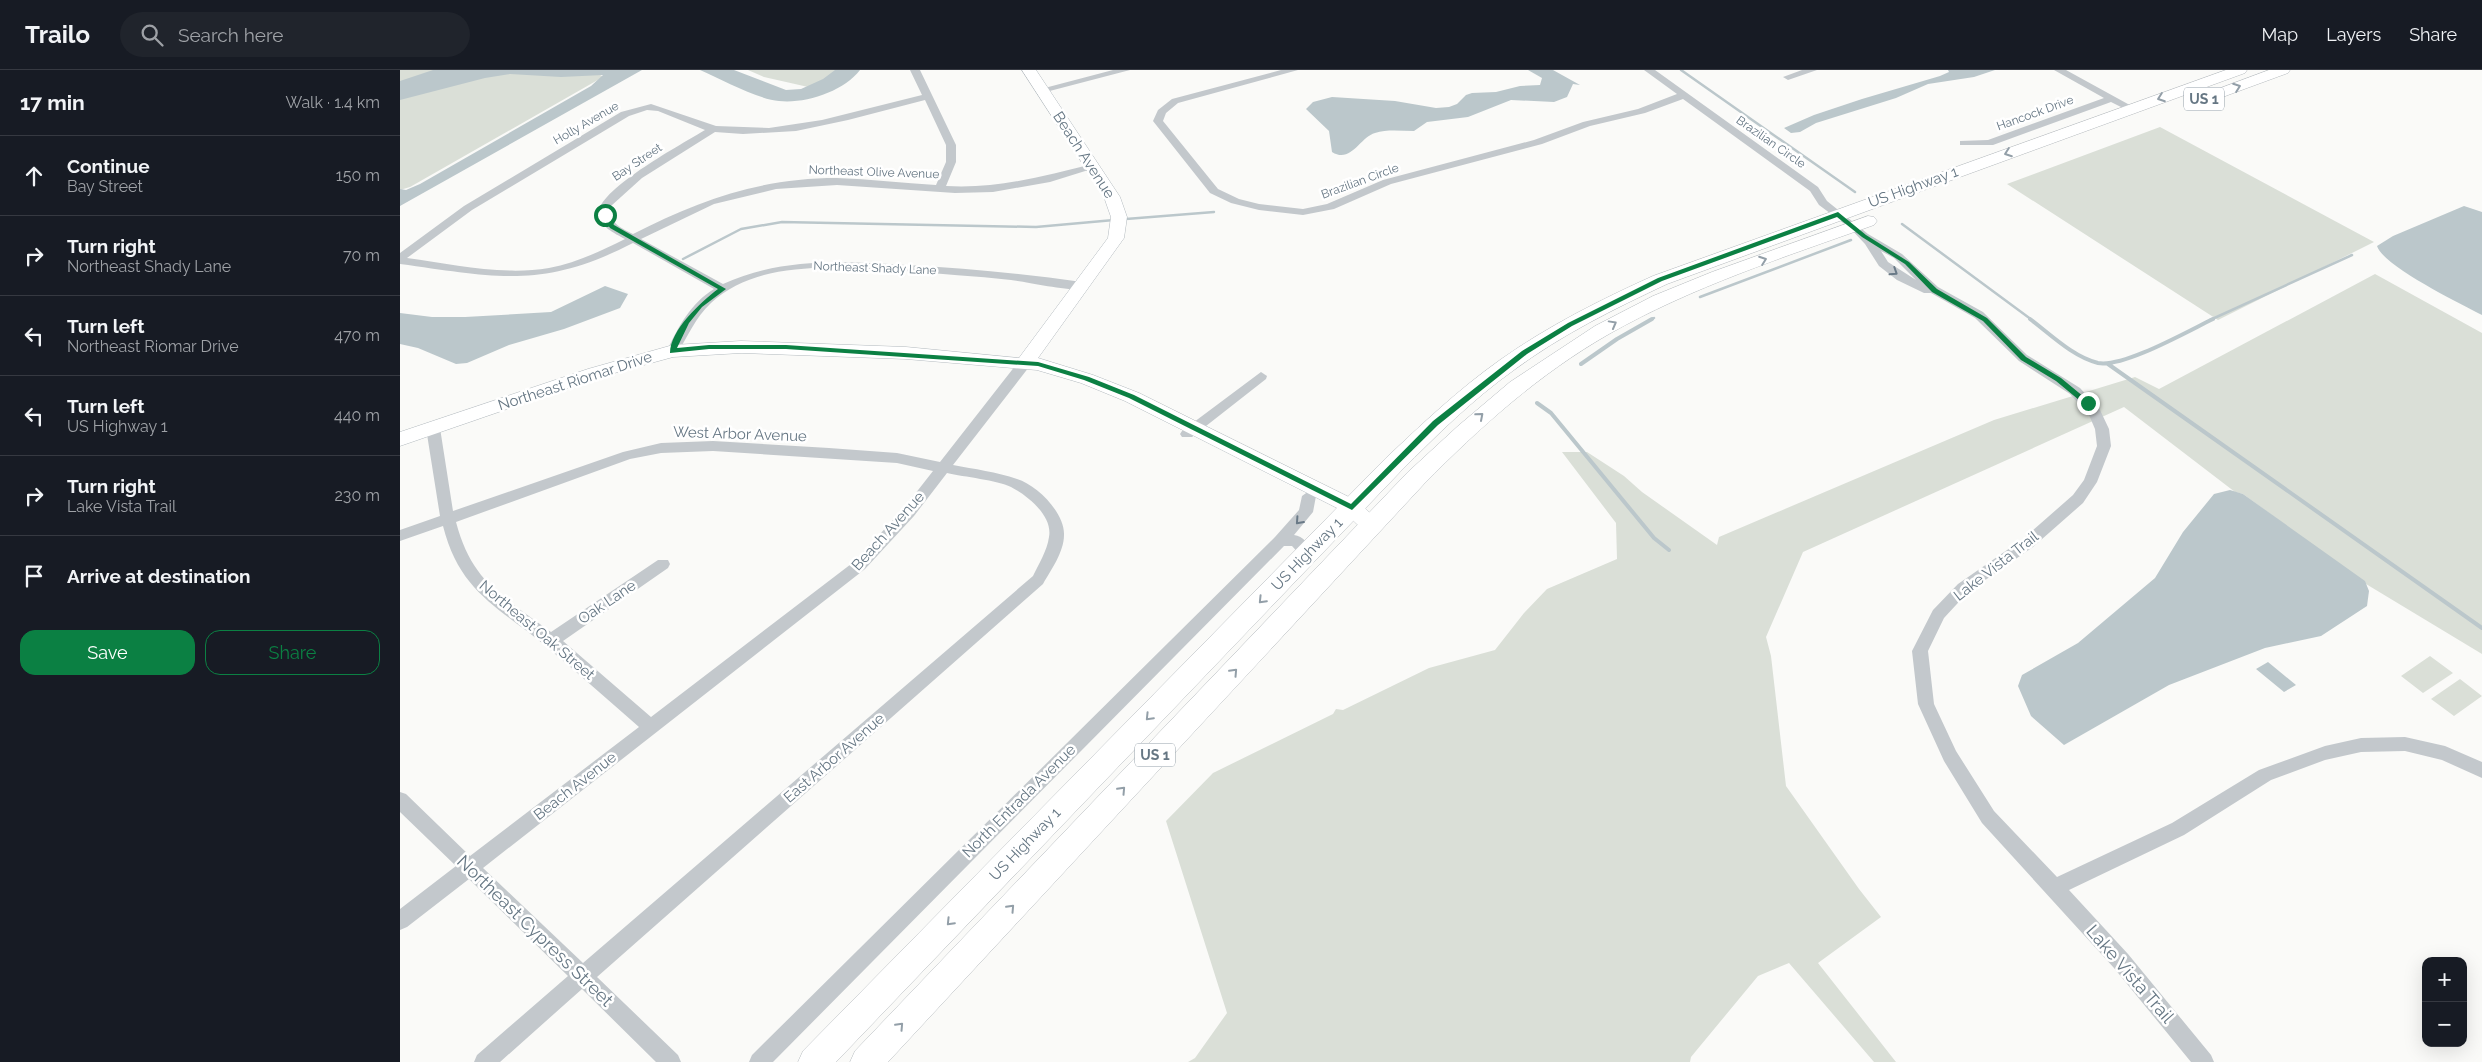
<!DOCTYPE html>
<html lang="en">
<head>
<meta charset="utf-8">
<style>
  :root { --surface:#171b24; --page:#20242c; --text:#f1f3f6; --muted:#9ea1a6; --line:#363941; --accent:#0b8043 }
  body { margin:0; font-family:Raleway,sans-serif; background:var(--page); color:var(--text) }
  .controls { position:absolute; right:15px; bottom:15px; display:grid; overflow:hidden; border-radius:10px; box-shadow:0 5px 20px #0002 }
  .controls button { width:45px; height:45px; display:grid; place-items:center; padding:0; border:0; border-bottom:1px solid var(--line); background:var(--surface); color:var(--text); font:25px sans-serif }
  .stop { position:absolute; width:15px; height:15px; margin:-11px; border:4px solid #0b8043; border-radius:50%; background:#fff }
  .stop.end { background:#0b8043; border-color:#fff; box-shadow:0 1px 5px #0008 }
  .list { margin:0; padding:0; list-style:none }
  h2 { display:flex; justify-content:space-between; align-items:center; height:65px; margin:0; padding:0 20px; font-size:21px }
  h2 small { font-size:16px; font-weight:400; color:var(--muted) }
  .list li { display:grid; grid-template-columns:32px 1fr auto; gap:15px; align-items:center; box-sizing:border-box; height:80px; padding:0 20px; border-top:1px solid var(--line) }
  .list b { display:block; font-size:19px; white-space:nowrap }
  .list p { margin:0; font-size:16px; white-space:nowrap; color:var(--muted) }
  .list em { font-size:16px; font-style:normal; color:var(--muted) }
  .actions { display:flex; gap:10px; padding:15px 20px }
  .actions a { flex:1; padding:11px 0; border:1px solid var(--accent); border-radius:15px; text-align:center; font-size:18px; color:var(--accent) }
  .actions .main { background:var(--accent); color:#fff }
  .icon { flex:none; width:28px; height:28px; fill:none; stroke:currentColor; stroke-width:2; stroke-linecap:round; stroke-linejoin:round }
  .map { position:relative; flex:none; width:2082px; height:992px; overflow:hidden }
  header { display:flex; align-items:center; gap:30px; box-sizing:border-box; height:70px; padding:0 25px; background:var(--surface); border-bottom:1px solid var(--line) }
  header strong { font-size:24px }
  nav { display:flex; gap:28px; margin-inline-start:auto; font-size:18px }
  .search { width:350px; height:45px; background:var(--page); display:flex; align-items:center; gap:12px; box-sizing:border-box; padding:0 18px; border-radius:28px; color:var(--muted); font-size:19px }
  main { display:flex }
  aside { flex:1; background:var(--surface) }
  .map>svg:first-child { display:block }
  .green { fill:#dadfd7 }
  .water { fill:#bbc7cb }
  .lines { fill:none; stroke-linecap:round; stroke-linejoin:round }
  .stream-far1 { stroke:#bbc7cb; stroke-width:2.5 }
  .stream { stroke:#bbc7cb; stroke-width:4 }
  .secondary-casing { stroke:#b3babf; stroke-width:1 }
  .primary-casing { stroke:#b5babe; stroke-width:1 }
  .street { fill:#c3c8cc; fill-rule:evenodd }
  .secondary { fill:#fff; fill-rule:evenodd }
  .primary { fill:#fff; fill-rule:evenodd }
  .oneway { stroke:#939fa8 }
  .oneway2 { stroke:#6a7a87 }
  .route { fill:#0b8043 }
  .labels { text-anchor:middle; stroke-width:5; stroke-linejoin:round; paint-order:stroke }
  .far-street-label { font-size:12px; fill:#657683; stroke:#fff }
  .shield { fill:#fff; stroke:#939fa8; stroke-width:1 }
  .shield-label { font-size:14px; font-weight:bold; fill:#657683 }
  .street-label { font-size:15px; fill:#657683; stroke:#fff }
  .near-street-label { font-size:18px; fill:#657683; stroke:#fff }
</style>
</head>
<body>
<header>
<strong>Trailo</strong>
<div class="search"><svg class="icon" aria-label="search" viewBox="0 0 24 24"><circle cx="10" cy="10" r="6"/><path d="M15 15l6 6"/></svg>Search here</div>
<nav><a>Map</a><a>Layers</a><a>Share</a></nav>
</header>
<main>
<aside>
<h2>17 min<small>Walk · 1.4 km</small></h2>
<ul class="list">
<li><svg class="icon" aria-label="ahead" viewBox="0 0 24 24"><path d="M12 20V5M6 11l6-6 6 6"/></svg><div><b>Continue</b><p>Bay Street</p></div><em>150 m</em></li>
<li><svg class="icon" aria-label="right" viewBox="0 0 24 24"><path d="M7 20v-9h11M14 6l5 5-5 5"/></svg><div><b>Turn right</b><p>Northeast Shady Lane</p></div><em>70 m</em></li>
<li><svg class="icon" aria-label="left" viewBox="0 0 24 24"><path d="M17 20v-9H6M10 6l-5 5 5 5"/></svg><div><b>Turn left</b><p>Northeast Riomar Drive</p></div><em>470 m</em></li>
<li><svg class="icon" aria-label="left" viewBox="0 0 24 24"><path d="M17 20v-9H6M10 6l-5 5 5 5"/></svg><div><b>Turn left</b><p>US Highway 1</p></div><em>440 m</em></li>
<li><svg class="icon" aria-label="right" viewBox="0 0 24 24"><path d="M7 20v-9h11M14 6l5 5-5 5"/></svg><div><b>Turn right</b><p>Lake Vista Trail</p></div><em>230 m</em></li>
<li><svg class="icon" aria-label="arrive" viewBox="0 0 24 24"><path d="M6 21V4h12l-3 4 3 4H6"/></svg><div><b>Arrive at destination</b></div></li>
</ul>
<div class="actions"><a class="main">Save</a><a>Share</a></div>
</aside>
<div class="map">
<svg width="2082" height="992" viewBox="0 0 2082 992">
  <rect width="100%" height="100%" fill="#fafaf8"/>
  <path class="green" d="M0 0H193L203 7 10 117 0 120Z
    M348 0H447L417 19 364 7Z
    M1760 57 1974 172 1818 250 1607 114Z
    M1975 204 2082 263V584L1966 514 1843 424 1835 422 1724 337 1403 482 1366 567 1371 586 1386 716 1459 819 1481 847 1418 893 1496 992H1474L1389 893 1358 906 1291 987 1290 992H788L795 988 827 943 766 751 813 703 933 644 936 639 943 640 1029 598 1095 580 1124 543 1147 519 1217 489 1216 453 1162 382H1187L1224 406 1242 422 1317 475 1319 467 1594 350 1735 307 1759 319Z
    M2030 586 2053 603 2023 623 2001 606Z
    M2060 609 2082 626 2054 646 2031 629Z"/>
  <path class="water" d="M33 0H242L0 136V119L6 120 20 114 191 16 203 5 161 7 110 4 85 8 0 30V11Z
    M300 0H334L386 20 401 19 423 9 435 0H460C444 21 406 34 379 31 357 29 321 9 300 0Z
    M1128 0H1153L1180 15 1173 14 1167 27 1154 32 1111 30 1068 47 1027 52 1014 61C1001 61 987 59 975 63 960 67 951 94 932 82L929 61 906 39 913 32 932 27 995 31 1036 38 1049 37 1057 34 1066 25 1072 23 1096 22 1120 16 1140 15 1142 8Z
    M1548 0H1595L1574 7 1528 14 1496 28 1416 53 1400 62 1391 63 1384 58 1414 45 1462 29 1540 6 1549 2Z
    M2064 136 2082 142V245C2061 234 1983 196 1977 176L1993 166Z
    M205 216 228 224 220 238 164 259 109 275 67 293 56 294 18 278 0 274V243L32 247H65L151 242Z
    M1830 420 1843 424 1965 511 1969 521 1967 536 1921 566 1865 578 1769 615 1664 675 1631 646 1618 616 1622 605 1678 573 1755 508 1783 462 1814 424Z
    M1868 592 1896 615 1884 622 1856 599Z"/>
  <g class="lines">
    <path class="stream-far1" d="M1281 0 1455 122
      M726 149 814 142
      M1502 154 1632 250
      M283 189 341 159 382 152 636 157 714 150
      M1300 227 1451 170
      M1250 250 1254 248
      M1810 250 1952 185"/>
    <path class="stream" d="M1630 249C1650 264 1673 287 1698 293 1723 298 1788 261 1813 249
      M1181 294 1217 269 1252 249
      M1708 294 2082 558
      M1137 333 1151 343 1254 468 1269 480"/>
    <g class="secondary-casing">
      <path id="secondary" d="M622 0H636L720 127 727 147 724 168 638 288 693 305 739 323 959 432 982 455 979 460C964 465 955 452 945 442L725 331 681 313 637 300 506 289 341 283 273 287 200 307 0 376V362L188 299 273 275 341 271 506 277 619 288 708 168 711 147 704 127Z"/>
    </g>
    <g class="primary-casing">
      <path id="primary" d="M1826 0H1847L1845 3 1267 214C1214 239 1161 265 1114 300 1073 329 1037 365 1001 401L436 992H398L403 981 985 389C1022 354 1059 319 1100 290 1148 256 1200 230 1253 206Z
        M1869 0H1890L1888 3 1828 25 1823 27 1815 22 1818 19Z
        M1468 146 1474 147 1477 151 1474 155C1384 187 1292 217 1209 264 1139 304 1080 357 1024 414L488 992H450L455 981 1008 402 1058 356 1110 312 1195 256 1253 226 1312 202Z"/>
    </g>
    <path class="street" d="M510 0H520L556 75V92L546 116C598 119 643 106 693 94L698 97 650 112 593 122 555 123 437 115 376 119 314 134 241 169 323 214C382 187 443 191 507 195 566 198 624 204 682 212L688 216 686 219C672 222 628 212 611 210 575 206 540 204 505 201 443 198 360 187 311 233 295 248 288 266 277 284L273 285 267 281C278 257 291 233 314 219L233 173C142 220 96 207 0 194V183L64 136 221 42 251 34 316 56 369 58 422 50 522 25ZM525 30 546 75V92L536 115C503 113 470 109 437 108 361 108 299 130 233 164 221 158 207 152 211 136L242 108 315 62 343 64 396 61 448 50ZM247 40 258 41 305 60C284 73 200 118 199 142 198 156 214 163 225 169 201 181 176 193 149 198 102 206 53 194 7 188L72 140 229 46Z
      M713 0H730L642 23 637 20Z
      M881 0H898L778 33 766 43 763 51 818 119 839 129 859 134 903 139 927 134 983 110 1134 70 1183 52 1238 39 1277 24 1244 0H1255L1418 117 1427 131 1468 164 1502 184 1538 217 1583 242 1627 285 1680 318 1700 340 1709 359 1711 376 1697 412 1683 433 1633 477 1568 522 1544 548 1528 581 1534 634 1556 681 1594 741 1657 807 1772 753 1859 700 1925 676 1961 668 2005 667 2045 676 2082 692V708L2042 690 2005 681 1961 682 1925 690 1871 710 1784 765 1669 820 1728 884 1811 985 1814 992H1791L1714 898 1582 753 1544 691 1518 634 1512 581 1533 540 1558 514 1623 469 1673 425 1684 410 1697 376 1695 359 1689 345 1670 324 1619 291 1575 248 1531 223H1524L1497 210 1479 196 1465 174 1450 158 1419 135 1410 121 1283 29 1245 43 1190 56 1142 74 991 114 934 139 903 145 859 140 831 133 810 123 753 51 758 40 772 29ZM1481 181 1494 188 1516 210 1488 192Z
      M1402 0H1417L1388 10 1383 7Z
      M1654 0H1666L1737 39 1729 41 1711 32 1593 75H1560V71L1588 70 1704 28Z
      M624 290 630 294 629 297 553 395C574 399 597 402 617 409 637 415 665 443 664 465 664 482 651 500 643 514L197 907 278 985 281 992H256L182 919 100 992H74L77 985 168 906 69 809 7 857 0 860V839L56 796 0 742V722L6 724 70 786 239 657C208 630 178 603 147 577 99 537 60 523 43 456L0 471V460L40 446 26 358 28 355 33 353 40 358 53 441 223 382 261 373 313 371 429 378 497 383 540 392 619 291ZM313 381 497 393 533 401 504 438 455 491 251 647 163 571 268 498 270 494 268 490H258L151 562C104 527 72 513 56 452L230 389 261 383ZM547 403C564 407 597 410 611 417 628 426 653 446 649 467 647 481 639 493 633 506L183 893 83 798 465 499 514 446Z
      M861 302 867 306 866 309 792 367H782L780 364 782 361Z
      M909 421 916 426 913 442 894 465C903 466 910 475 914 483L912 487H902L892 476H884L373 992H349L352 985 875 467 899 440 902 426Z"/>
    <use href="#secondary" class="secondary"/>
    <use href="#primary" class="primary"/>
  </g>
  <defs><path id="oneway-chevron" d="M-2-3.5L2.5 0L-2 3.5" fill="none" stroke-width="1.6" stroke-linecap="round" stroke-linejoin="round" transform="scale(1.25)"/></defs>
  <g class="oneway">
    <use href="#oneway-chevron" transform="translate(1837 17) rotate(-20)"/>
    <use href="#oneway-chevron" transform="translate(1761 28) rotate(160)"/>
    <use href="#oneway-chevron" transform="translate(1608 83) rotate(160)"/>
    <use href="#oneway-chevron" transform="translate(1363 190) rotate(-20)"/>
    <use href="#oneway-chevron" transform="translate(1213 254) rotate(-29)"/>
    <use href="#oneway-chevron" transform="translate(1080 346) rotate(-41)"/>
    <use href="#oneway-chevron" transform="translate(862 530) rotate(134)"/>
    <use href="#oneway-chevron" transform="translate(834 602) rotate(-47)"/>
    <use href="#oneway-chevron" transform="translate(749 647) rotate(134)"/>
    <use href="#oneway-chevron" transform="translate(722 720) rotate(-47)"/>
    <use href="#oneway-chevron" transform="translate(611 838) rotate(-47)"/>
    <use href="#oneway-chevron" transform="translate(550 852) rotate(134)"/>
    <use href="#oneway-chevron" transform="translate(500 956) rotate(-47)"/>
  </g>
  <g class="oneway2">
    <use href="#oneway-chevron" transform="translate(1494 202) rotate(33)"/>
    <use href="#oneway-chevron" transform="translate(899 451) rotate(132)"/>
  </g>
  <path class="route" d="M1438 142 1466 165 1509 192 1537 219 1587 248 1626 287 1661 308 1690 332V335H1685L1656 311 1621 290 1583 251 1532 222 1505 194 1462 167 1437 147 1262 211 1172 256 1127 284 1038 355 952 440 729 328 684 310 638 296 386 279H309L270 283C270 260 301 232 318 219L210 158 202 145 207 144 214 155 326 219 302 237 289 253 277 278 309 275H386L638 292 689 307 734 325 951 434 1033 351 1122 281 1168 253 1258 208Z"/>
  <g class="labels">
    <g class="far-street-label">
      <text transform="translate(1635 43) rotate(-20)" y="4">Hancock Drive</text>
      <text transform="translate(186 53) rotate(-30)" y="4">Holly Avenue</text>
      <text transform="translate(1371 72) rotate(35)" y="4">Brazilian Circle</text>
      <text transform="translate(237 92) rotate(-34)" y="4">Bay Street</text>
      <text transform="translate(474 102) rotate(2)" y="4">Northeast Olive Avenue</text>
      <text transform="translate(960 111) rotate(-20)" y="4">Brazilian Circle</text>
      <text transform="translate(475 198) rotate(2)" y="4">Northeast Shady Lane</text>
    </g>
    <g class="shield">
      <rect x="1784" y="17.5" width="40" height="23" rx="4"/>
      <rect x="735" y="673.5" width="40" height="23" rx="4"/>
    </g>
    <g class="shield-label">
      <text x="1804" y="34">US 1</text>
      <text x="755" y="690">US 1</text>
    </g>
    <g class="street-label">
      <text transform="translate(684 85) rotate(57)" y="5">Beach Avenue</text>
      <text transform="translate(1513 117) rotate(-20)" y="5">US Highway 1</text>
      <text transform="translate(175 311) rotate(-18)" y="5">Northeast Riomar Drive</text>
      <text transform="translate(340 364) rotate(2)" y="5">West Arbor Avenue</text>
      <text transform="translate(488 461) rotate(-48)" y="5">Beach Avenue</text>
      <text transform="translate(907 484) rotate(-46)" y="5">US Highway 1</text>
      <text transform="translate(1596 496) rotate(-38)" y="5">Lake Vista Trail</text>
      <text transform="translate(207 532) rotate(-34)" y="5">Oak Lane</text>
      <text transform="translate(137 560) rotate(40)" y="5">Northeast Oak Street</text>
      <text transform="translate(434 688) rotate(-41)" y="5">East Arbor Avenue</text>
      <text transform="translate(175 716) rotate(-38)" y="5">Beach Avenue</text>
      <text transform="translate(619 731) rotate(-45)" y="5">North Entrada Avenue</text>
      <text transform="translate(625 774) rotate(-46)" y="5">US Highway 1</text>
    </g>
    <g class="near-street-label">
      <text transform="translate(135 861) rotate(44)" y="6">Northeast Cypress Street</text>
      <text transform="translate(1730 904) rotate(49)" y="6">Lake Vista Trail</text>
    </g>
  </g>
</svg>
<div class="controls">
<button>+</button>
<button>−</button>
</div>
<div class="stop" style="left:205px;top:145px"></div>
<div class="stop end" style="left:1688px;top:333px"></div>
</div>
</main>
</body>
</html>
